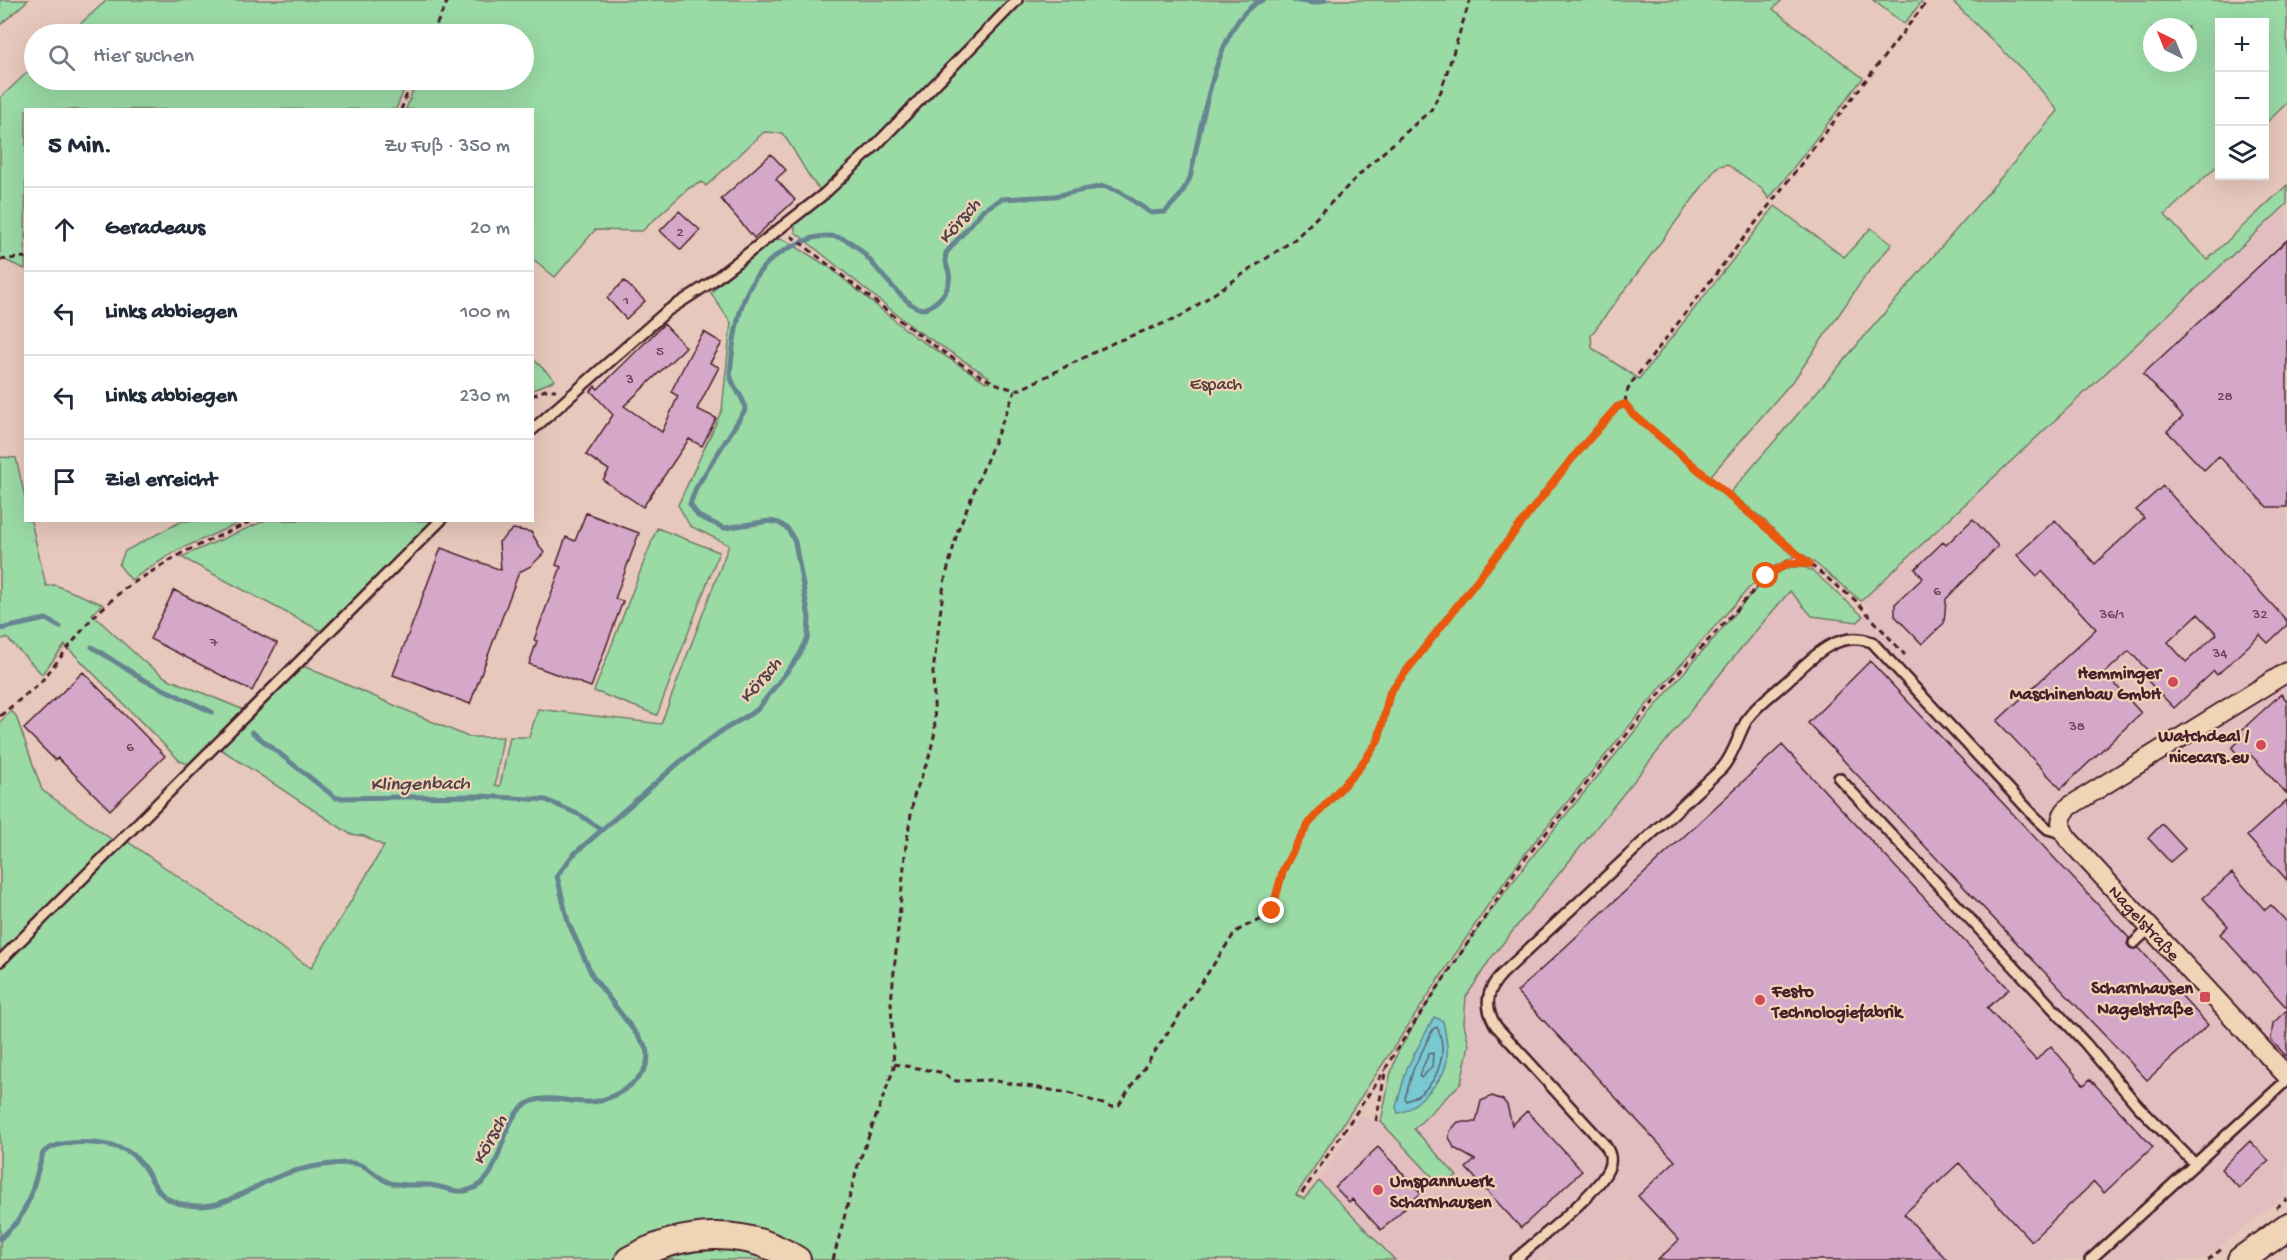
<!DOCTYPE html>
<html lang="de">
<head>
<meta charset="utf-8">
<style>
  :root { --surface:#fff; --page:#f6f6f7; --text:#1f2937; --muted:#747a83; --line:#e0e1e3 }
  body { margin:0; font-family:"Gochi Hand",sans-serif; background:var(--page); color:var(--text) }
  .controls { position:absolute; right:18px; top:18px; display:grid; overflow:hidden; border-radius:0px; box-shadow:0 6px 24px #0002 }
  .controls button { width:54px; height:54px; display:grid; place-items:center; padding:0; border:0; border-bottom:2px solid var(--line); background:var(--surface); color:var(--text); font:30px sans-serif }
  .compass { position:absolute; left:2143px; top:18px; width:54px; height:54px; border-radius:50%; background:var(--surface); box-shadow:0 6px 24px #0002; rotate:317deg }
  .stop { position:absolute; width:18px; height:18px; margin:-14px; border:4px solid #ea580c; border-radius:50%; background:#fff }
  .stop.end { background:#ea580c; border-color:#fff; box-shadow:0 2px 6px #0008 }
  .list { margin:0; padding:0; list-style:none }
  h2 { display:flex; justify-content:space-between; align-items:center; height:78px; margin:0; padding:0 24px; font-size:26px }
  h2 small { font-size:20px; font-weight:400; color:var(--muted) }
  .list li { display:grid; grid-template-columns:39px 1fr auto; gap:18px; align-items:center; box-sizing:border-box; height:84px; padding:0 24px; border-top:2px solid var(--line) }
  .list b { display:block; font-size:22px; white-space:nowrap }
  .list em { font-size:20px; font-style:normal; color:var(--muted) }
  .icon { flex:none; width:33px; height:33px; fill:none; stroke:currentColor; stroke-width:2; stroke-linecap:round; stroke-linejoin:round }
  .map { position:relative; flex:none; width:2287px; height:1260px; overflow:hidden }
  .search { position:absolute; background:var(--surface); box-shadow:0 6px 24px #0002; left:24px; top:24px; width:510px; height:66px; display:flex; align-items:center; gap:15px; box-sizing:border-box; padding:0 21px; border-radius:33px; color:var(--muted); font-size:22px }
  .panel { position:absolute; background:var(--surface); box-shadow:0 6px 24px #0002; left:24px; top:108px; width:510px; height:414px; border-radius:0px }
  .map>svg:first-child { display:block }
  .built { fill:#e2bec0 }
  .green { fill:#99daa5; stroke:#727c68; stroke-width:1.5; fill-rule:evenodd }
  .water { fill:#79c9d3; stroke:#668590; stroke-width:1.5 }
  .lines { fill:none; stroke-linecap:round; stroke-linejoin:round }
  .shore { stroke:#5d636e; stroke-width:1.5 }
  .stream { stroke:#668590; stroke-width:5 }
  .building { fill:#d5a8ca; stroke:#4a1f2b; stroke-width:1.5; fill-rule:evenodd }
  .lane-casing { stroke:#4a1f2b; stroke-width:14 }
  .street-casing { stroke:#4a1f2b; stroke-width:22 }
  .secondary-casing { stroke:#4a1f2b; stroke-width:30 }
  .path { stroke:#4a1f2b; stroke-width:3; stroke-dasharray:6 4.5; stroke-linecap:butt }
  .lane { stroke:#efd5b6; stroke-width:9 }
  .street { stroke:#efd5b6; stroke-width:18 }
  .secondary { stroke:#efd5b6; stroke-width:26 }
  .route { stroke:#ea580c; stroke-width:8 }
  .poi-dot { fill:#d1495b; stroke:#efd5b6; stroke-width:2 }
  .labels { text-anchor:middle; stroke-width:4.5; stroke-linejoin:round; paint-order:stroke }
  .number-label { font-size:15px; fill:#6d4153 }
  .park-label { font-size:18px; fill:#563b3d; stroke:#efd5b6 }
  .poi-label { font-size:18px; font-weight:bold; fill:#4a1f2b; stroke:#efd5b6; text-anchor:end }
  .street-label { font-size:18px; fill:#4a1f2b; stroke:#efd5b6 }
  .water-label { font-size:20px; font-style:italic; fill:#53414d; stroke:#efd5b6 }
</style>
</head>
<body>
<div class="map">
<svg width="2287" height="1260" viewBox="0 0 2287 1260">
  <rect width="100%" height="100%" fill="#e7c8bc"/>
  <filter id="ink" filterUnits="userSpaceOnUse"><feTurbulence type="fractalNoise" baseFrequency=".0167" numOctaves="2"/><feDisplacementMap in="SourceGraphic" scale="12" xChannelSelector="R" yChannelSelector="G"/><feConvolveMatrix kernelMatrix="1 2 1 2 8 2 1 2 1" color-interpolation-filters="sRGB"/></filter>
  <g filter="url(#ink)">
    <path class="built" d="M2287 204V1194L2203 1260H1395L1319 1181 1360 1116 1381 1122 1440 1184 1456 1176 1414 1129 1449 1097 1465 1071 1469 1045 1464 1024 1465 1007 1471 986 1512 931 1742 647 1791 591 1812 616 1858 622 1870 610 1861 601Z"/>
    <path class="green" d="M0 0H28L0 25Z
      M107 0H1782L1773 9 1863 78 1769 199 1762 189 1727 164 1717 167 1591 335 1592 348 1639 379 1775 206 1844 257 1871 228 1892 244 1866 275 1796 377 1707 480 1763 527 1794 557 1771 568 1749 588 1662 686 1527 851 1488 905 1296 1195 1304 1199 1319 1181 1395 1260H814L786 1243 625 1252 612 1260H0V722L11 711 16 716 42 790 114 841 128 842 311 968 384 846 364 836 350 834 213 744 191 765 180 761 65 645 42 674 7 638 0 639V457L16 458 25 497 26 520 31 521 46 586 55 585 102 604 92 614 142 660 166 678 254 714 301 665 468 737H503L495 785 500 786 510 737H529L538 709 661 724 729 545 690 526 678 505 722 410 731 323 711 293 719 284 771 242 778 239 785 240 829 267 915 337 986 382 989 377 916 330 795 232V223L836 189 830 182 820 190C804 173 797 152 782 133L764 132 706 186 702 182 689 188 642 231 595 230 555 277 533 259 532 110 406 109 417 80H524V34H69Z
      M1873 0H1923L1904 24Z
      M1951 0H2287V103L2265 124 2264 22H2220L2219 164 2165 215 2207 260 2287 185V204L1861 601 1815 563 1792 548 1764 520 1730 493 2058 111 2032 79ZM2152 27H2188V63H2152Z
      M34 66V80H408L396 109 26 110 25 269 0 258V98Z
      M533 359 555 380 533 390H532Z
      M182 521H243L176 551 131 580 119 565 125 551Z
      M264 521V520L434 521 321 631 181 557Z
      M657 528 719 552 657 715 594 691Z
      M1791 567H1805L1814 572 1863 616 1858 622 1812 616 1790 591 1742 647 1491 958 1466 997 1464 1024 1469 1045 1461 1083 1414 1129 1457 1176 1440 1185 1381 1122 1390 1076 1397 1054C1455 952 1528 859 1603 770 1640 725 1676 680 1715 637 1736 614 1759 575 1791 567Z
      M720 1245 776 1260H650L668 1253Z"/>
    <path class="water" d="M1434 1017 1443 1021C1450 1057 1452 1072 1422 1098 1415 1104 1408 1112 1398 1113L1396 1107 1407 1068Z"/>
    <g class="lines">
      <path class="shore" d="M1437 1027C1450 1055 1436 1091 1406 1101L1405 1098 1413 1070 1433 1029Z
        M1433 1053 1432 1067 1421 1078 1419 1075 1429 1054Z"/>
      <path class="stream" d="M1293 0 1314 3 1325 0
        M0 629 46 619 60 627
        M92 647 144 680 212 712
        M252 732 336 798 481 796 546 800 580 815 602 830
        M0 1239 18 1221 30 1198 43 1153C59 1137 112 1141 130 1153 159 1173 146 1204 197 1206 227 1207 251 1187 277 1177 299 1168 325 1164 348 1163 366 1162 374 1175 388 1182 400 1187 416 1184 429 1185 442 1186 455 1194 469 1190 508 1179 495 1114 533 1101 550 1095 573 1103 591 1102 616 1100 654 1076 647 1048L593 977 568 922 557 876 573 855 681 761 720 732 757 710 799 656 808 637 809 618 795 542 788 529 779 523 770 521 724 528 698 516 690 504 696 488 745 410C745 395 731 388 730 373 735 326 741 273 787 249 855 212 862 261 905 299 912 305 916 309 925 309 939 302 952 289 949 273 947 265 944 261 946 253L983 210 1001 199 1055 196 1103 186 1119 191 1151 213 1165 212 1180 196 1190 178C1200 135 1216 16 1263 0"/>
    </g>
    <path class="building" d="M771 154 786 170 776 179 795 200 754 238 721 199Z
      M679 211 700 230 681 250 660 231Z
      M2287 240V507H2267L2219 456 2204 470 2167 431 2183 417 2143 374Z
      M624 281 645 301 626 319 607 298Z
      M664 324 686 347 624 406 662 432 678 396 671 392 691 352 704 332 722 343 710 363 719 367 697 409 716 418 702 446 689 439 643 507 603 480 609 470 586 455 613 415 591 391 595 386 598 389Z
      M2163 486 2287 621V625L2268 643 2260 635 2217 675 2214 671 2174 708 2147 680 2152 675 2129 651 2105 673 2141 713 2061 789 1997 721 2096 629 2042 571 2037 576 2017 555 2055 520 2095 564 2144 518 2136 510ZM2198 614 2217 634 2186 662 2168 642Z
      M586 513 639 533 615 599 623 601 591 687 529 664 537 641 534 640 561 567 556 565 566 537 575 541Z
      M1973 519 1998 546 1946 599 1944 623 1922 644 1895 616V604L1923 578 1915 569 1943 542 1946 545Z
      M513 529 531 532 544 553 531 566 519 572 470 704 393 675 441 548 501 570 499 542Z
      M174 590 277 643 252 691 150 639Z
      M1870 661 2129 938 2127 944 2130 948H2139L2208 1025 2147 1080 1808 723Z
      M83 672 165 756 110 810 58 758 55 760 24 729Z
      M2281 694 2287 701V794L2249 753 2242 759 2232 748 2238 742 2234 737Z
      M1782 745 2009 989 1987 1008 2036 1060 2051 1046 2084 1085 2090 1079 2153 1147 2104 1193 2094 1182 2031 1241 1959 1163 1904 1214 1947 1260H1658L1679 1240 1638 1196 1675 1161 1517 992Z
      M2287 800V880L2247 836Z
      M2162 824 2185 849 2170 862 2148 838Z
      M2232 873 2265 910 2271 905 2287 922V1008L2220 934 2228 926 2203 898Z
      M2287 1010V1057L2271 1040 2273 1023Z
      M1492 1096 1503 1100 1507 1105 1512 1125 1527 1111 1582 1171 1521 1228 1466 1168 1475 1160 1454 1148 1449 1137 1450 1131 1458 1122H1476L1481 1101Z
      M2250 1141 2269 1161 2239 1188 2221 1169Z
      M1378 1147 1421 1193 1381 1230 1352 1199 1349 1202 1335 1187Z"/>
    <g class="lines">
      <g class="lane-casing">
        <path id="lane" d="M532 430 667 311 710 283 824 194 875 146 1017 0
          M1839 778 2086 1044 2137 1105 2194 1163
          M2134 943 2151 927
          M0 961 441 520
          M1515 1260C1536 1241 1601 1191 1609 1167 1612 1159 1610 1152 1605 1145L1496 1026C1484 1007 1486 990 1502 974L1722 768C1735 753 1738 734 1748 718 1758 704 1773 694 1785 683 1809 661 1836 628 1872 642L2036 818 2048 829 2065 834
          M2090 1260 2287 1080"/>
      </g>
      <g class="street-casing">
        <g id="street">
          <path id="s1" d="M2287 672 2070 806C2058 817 2059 827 2068 839L2287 1076"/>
        </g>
      </g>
      <g class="secondary-casing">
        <path id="secondary" d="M629 1260C682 1230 745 1226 797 1260
          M2241 1260 2287 1227"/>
      </g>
      <path class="path" d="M432 34 448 0
        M401 110 412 80
        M791 236C830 263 984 397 1021 389L1115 342 1178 318 1295 239 1368 166 1431 110 1441 91 1470 0
        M0 260 26 257
        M532 396 545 390H556
        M1806 562 1630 412C1622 401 1626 391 1633 381L1928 0
        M0 716 40 683 92 618 125 588 182 553 254 520
        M894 1064 940 1072 956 1081 990 1080 1069 1093 1112 1107 1119 1105 1234 934C1244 924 1259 923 1269 914 1276 907 1286 861 1295 846 1317 807 1358 781 1378 741 1388 720 1382 704 1398 681L1570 461 1614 409 1625 404
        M1376 1121 1386 1068 1395 1052 1519 866 1669 683 1770 573 1792 563 1812 566 1855 600 1905 655
        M1302 1193 1385 1070
        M2276 1208 2287 1199
        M833 1260 858 1165 894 1068 891 1003 906 845 914 796 929 757 935 732 933 672 944 583 958 530 1015 391
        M2208 1260 2223 1248"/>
      <use href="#lane" class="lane"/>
      <use href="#street" class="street"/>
      <use href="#secondary" class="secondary"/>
    </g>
  </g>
  <g class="lines" filter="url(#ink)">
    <path class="route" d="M1272 911 1283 870 1297 843 1310 822 1359 768 1378 741 1390 692 1570 461 1617 407 1625 404 1633 414 1809 564 1789 563 1766 576"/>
  </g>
  <g class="poi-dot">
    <circle cx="2173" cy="682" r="6"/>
    <circle cx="2261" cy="745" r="6"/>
    <rect x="2199" y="991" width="12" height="12" rx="3"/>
    <circle cx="1760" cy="1000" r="6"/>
    <circle cx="1378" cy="1190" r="6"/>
  </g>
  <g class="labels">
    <g class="number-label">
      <text x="680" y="236">2</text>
      <text x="626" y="304">1</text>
      <text x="660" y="355">5</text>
      <text x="630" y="383">3</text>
      <text x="2225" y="400">28</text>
      <text x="1937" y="595">6</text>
      <text x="2112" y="618">36/1</text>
      <text x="2260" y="618">32</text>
      <text x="214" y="646">7</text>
      <text x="2220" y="657">34</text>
      <text x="2077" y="730">38</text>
      <text x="130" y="751">6</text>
    </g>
    <g class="park-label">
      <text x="1216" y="389">Espach</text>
    </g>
    <g class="poi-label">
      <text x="2161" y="678">Hemminger<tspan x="2161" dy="21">Maschinenbau GmbH</tspan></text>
      <text x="2249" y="741">Watchdeal /<tspan x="2249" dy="21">nicecars.eu</tspan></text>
      <text x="2193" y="993">Scharnhausen<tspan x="2193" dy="21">Nagelstraße</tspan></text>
      <text x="1772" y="996" text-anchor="start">Festo<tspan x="1772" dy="21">Technologiefabrik</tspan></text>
      <text x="1390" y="1186" text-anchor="start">Umspannwerk<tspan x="1390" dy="21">Scharnhausen</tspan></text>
    </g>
    <g class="street-label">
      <text dy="6" stroke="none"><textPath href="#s1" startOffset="406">Nagelstraße</textPath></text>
    </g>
    <g class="water-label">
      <text transform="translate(958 220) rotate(-49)" y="7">Körsch</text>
      <text transform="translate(759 679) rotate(-49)" y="7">Körsch</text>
      <text transform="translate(420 782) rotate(-1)" y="7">Klingenbach</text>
      <text transform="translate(488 1139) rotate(-62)" y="7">Körsch</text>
    </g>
  </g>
</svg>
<div class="controls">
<button>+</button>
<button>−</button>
<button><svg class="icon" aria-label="layers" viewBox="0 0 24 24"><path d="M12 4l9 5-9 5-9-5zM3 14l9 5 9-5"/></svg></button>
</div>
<svg class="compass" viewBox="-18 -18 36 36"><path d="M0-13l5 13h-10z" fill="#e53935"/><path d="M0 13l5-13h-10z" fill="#747a83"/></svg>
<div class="stop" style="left:1766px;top:576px"></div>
<div class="stop end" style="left:1272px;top:911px"></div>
<div class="search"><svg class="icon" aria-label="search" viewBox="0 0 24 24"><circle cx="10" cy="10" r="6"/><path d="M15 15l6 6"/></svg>Hier suchen</div>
<section class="panel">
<h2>5 Min.<small>Zu Fuß · 350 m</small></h2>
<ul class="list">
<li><svg class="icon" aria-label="ahead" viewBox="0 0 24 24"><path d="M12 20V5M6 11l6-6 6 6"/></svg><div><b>Geradeaus</b></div><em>20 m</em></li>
<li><svg class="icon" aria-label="left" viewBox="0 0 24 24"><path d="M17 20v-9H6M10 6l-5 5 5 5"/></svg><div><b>Links abbiegen</b></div><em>100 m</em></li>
<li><svg class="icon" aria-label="left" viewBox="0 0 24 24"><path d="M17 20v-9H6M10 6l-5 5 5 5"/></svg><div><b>Links abbiegen</b></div><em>230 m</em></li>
<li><svg class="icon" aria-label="arrive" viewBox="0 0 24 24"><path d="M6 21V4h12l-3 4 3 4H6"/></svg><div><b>Ziel erreicht</b></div></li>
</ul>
</section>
</div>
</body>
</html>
